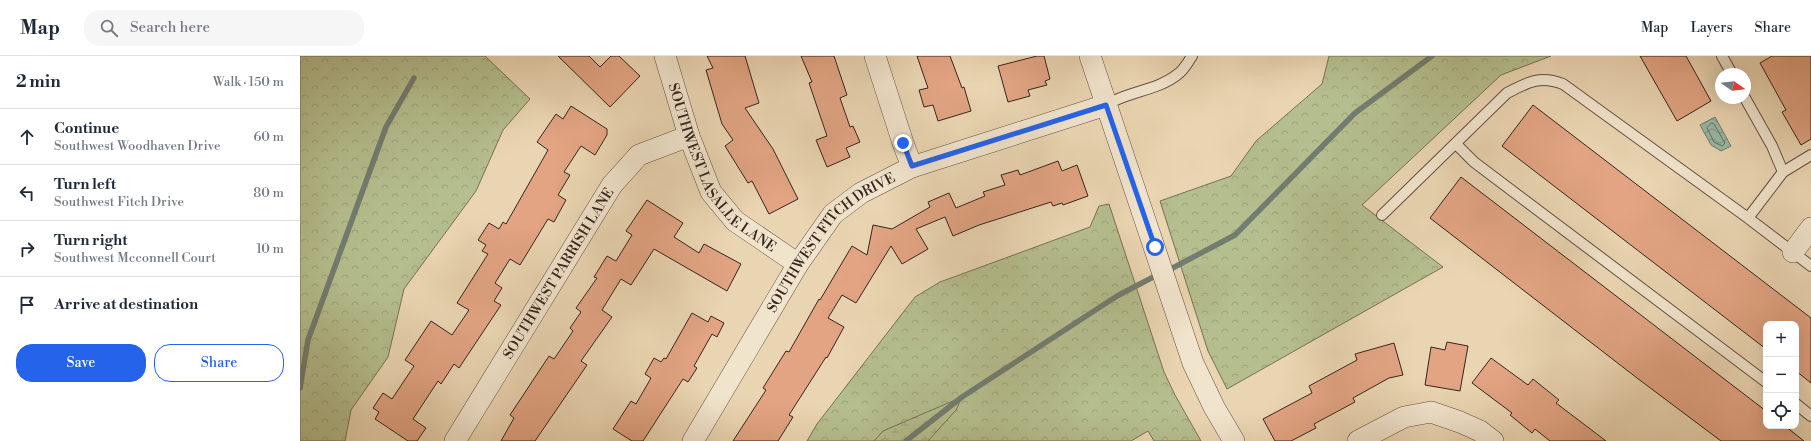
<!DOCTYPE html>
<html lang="en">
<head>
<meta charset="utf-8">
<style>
  :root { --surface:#fff; --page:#f6f6f7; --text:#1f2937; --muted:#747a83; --line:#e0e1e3; --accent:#2563eb }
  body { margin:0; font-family:"Libre Bodoni",serif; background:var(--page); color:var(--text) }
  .controls { position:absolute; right:12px; bottom:12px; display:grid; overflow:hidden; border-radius:8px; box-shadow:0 4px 16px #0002 }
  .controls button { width:36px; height:36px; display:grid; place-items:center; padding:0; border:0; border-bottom:1px solid var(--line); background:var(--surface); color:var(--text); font:20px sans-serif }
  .compass { position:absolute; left:1415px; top:12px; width:36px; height:36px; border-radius:50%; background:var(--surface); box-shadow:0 4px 16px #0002; rotate:104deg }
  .stop { position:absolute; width:12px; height:12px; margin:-9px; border:3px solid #2563eb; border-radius:50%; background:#fff }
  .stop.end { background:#2563eb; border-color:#fff; box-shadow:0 1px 4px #0008 }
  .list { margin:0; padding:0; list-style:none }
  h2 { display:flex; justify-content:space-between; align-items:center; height:52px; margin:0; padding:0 16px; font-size:17px }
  h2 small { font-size:13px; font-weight:400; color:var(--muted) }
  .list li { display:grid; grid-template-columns:26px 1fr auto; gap:12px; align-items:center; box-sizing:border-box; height:56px; padding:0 16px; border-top:1px solid var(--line) }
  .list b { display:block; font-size:15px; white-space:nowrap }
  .list p { margin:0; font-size:13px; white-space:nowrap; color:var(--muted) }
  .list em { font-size:13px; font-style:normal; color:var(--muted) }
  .actions { display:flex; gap:8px; padding:12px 16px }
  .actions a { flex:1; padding:9px 0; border:1px solid var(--accent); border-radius:16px; text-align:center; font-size:14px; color:var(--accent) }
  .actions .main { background:var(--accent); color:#fff }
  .icon { flex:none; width:22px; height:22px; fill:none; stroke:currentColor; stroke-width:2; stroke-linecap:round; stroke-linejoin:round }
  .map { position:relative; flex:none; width:1511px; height:385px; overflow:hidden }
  header { display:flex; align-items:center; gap:24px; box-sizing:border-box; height:56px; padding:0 20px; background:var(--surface); border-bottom:1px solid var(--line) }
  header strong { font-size:19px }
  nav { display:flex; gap:22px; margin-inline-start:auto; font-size:14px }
  .search { width:280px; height:36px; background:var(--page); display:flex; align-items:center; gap:10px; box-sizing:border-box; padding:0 14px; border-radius:16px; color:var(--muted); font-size:15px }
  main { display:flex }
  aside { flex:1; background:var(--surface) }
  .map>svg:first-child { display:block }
  .forest { fill:url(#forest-crowns); stroke:#767156 }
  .wetland { fill:url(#wetland-marsh); stroke:#767156 }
  .water { fill:url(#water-waves); stroke:#727d70 }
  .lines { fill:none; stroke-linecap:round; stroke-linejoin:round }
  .shore { stroke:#686e62; stroke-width:1 }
  .stream { stroke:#727d70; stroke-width:5.5 }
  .building { fill:#e2a483; stroke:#37241d }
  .lane-casing { stroke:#645042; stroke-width:12 }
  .street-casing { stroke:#645042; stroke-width:22 }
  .lane { stroke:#f1e4cd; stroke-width:10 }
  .street { stroke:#f1e4cd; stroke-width:21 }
  .route { stroke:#2563eb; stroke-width:5 }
  .labels { text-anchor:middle; stroke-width:4; stroke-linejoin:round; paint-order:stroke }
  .street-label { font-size:14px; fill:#37241d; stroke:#f1e4cd }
</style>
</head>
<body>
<header>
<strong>Map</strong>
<div class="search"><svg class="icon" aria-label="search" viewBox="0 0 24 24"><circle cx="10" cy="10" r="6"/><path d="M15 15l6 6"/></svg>Search here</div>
<nav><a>Map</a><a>Layers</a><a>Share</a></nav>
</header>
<main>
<aside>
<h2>2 min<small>Walk · 150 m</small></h2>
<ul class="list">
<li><svg class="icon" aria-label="ahead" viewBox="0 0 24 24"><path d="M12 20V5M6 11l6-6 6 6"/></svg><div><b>Continue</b><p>Southwest Woodhaven Drive</p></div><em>60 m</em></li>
<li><svg class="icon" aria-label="left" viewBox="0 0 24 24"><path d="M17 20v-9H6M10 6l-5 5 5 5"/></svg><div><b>Turn left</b><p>Southwest Fitch Drive</p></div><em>80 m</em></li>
<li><svg class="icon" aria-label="right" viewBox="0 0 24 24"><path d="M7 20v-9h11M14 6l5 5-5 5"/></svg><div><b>Turn right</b><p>Southwest Mcconnell Court</p></div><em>10 m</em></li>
<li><svg class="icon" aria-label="arrive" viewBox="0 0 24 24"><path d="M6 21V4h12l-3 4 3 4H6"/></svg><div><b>Arrive at destination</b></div></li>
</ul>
<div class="actions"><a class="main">Save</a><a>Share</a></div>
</aside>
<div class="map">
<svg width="1511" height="385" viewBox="0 0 1511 385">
  <defs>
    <pattern id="forest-crowns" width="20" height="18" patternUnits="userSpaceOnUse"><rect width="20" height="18" fill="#b5be8e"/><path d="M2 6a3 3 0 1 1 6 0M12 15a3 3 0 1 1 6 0" fill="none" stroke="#9ca37a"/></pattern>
    <pattern id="wetland-marsh" width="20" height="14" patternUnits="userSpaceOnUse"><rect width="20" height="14" fill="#b5be8e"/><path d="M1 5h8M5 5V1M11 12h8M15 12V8" fill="none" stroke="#9ca37a"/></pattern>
    <pattern id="water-waves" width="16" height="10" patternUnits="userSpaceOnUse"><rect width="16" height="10" fill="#99b9a7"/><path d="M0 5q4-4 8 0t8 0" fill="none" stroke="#7e9687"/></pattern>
  </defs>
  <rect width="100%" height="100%" fill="#ead5b2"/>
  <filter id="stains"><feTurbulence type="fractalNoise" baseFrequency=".005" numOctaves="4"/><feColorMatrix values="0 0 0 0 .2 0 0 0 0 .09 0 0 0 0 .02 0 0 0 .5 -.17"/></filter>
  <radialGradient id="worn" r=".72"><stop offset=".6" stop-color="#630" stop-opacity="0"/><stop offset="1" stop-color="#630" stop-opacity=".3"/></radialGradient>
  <path class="forest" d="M0 0H185L230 43 203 74 176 135 104 233 88 301 51 354 45 385H0Z
    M1029 0H1251L1201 19 1062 149 1143 211 927 333 908 295 860 145 931 120 956 85 1022 28Z
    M809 148 864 316 875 339 901 385H854L848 375 831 385H507L517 368 615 241 640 226 790 171 799 150Z"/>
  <path class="wetland" d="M662 341 656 354 628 385H574L583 375Z"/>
  <path class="water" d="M1415 61 1431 90 1421 95 1411 89 1400 69Z"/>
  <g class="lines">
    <path class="shore" d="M1412 67 1414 68 1425 87 1422 90 1414 86 1407 72Z"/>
    <path class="stream" d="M867 215 935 179 1055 57 1132 0
      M0 332 8 284 86 71 114 22
      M606 385 662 341 817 240 859 218"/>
  </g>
  <path class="building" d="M258 0H289L300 11 311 0H319L340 20 310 51Z
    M407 0H445L459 47 445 52 473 93 498 143 469 158 452 125 448 127 425 90 433 84 422 68 406 14 413 12Z
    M501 0H534L547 39 540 42 550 71 553 70 560 86 546 92 550 101 527 111 516 84 527 80 509 27 512 26Z
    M617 0H650L662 32 664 31 671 55 638 65 633 49 624 51 619 34 628 32Z
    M737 0H744L750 23 745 25 747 29 728 34 730 40 708 46 698 10Z
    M1340 0H1386L1411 45 1377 65Z
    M1472 0H1511V83L1501 89 1482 56 1486 54 1460 7Z
    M1233 49 1511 262V327L1496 315V268H1466V293L1202 90Z
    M271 50 307 73V79L295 99 281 90 264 116 270 119 258 139 266 144 254 166 248 163 220 209 210 203 195 227 202 232 194 245 201 249 159 312 154 308 141 328 138 325 113 363 126 372 117 385H108L75 363 79 356 73 352 83 337 92 343 114 310 105 304 131 265 152 279 169 254 157 247 188 198 182 195 186 189 178 184 189 167 199 173 203 166 206 168 248 94 237 86 256 58 263 63Z
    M758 105 762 115 777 109 788 140 763 149 762 147 753 150 751 146 679 169 653 180 645 161 616 173 628 193 602 208 591 190 556 247 542 239 528 262 544 271 527 302 526 301 489 359 493 361 478 385H433L466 334 463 332 486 295 489 296 519 243 520 244 552 190 567 199 573 169 592 173 630 151 628 146 649 137 656 152 685 140 683 136 705 129 701 119 718 114 720 119Z
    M1161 121 1466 355V370H1485L1504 385H1421L1337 322 1130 162Z
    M347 144 383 167 374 181 399 197 404 188 441 208 427 235 354 193 331 229 321 223 302 254 312 261 281 305 287 309 235 385H201L214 362 210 359 249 300 254 303 273 275 270 272 281 256 276 252 297 222 294 221 307 200 316 205 332 179 326 175Z
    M392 257 408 266 411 260 424 267 417 281 412 278 394 310 397 312 388 326 383 323 343 385H332L313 373 331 345 336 348 351 322 345 318 354 302 361 306 364 302 366 303Z
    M1147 286 1168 290 1160 335 1125 329 1131 291 1145 294Z
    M1094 287 1103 319 1089 322 1053 342 1055 346 1014 368 1016 372 991 385H975L963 363 1012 337 1009 330 1057 304 1055 298Z
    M1191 302 1228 329 1233 323 1259 344 1256 347 1306 385H1250L1235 373 1232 377 1210 359 1212 357 1172 327Z"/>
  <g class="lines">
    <g class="lane-casing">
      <path id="lane" d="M1422 0 1432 18
        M1445 42 1472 90 1483 116
        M806 49C828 35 857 35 878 18 884 14 888 6 892 0
        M1156 88 1174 106 1466 326
        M1082 159 1207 37C1228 26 1240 19 1263 28L1448 162 1511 210
        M1448 162 1483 116 1511 99
        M1496 348 1511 360"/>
    </g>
    <g class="street-casing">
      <g id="street">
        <path id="s1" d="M365 0 389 80 411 136 435 165 498 208"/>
        <path d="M575 0 603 87 612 111"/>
        <path d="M790 0 893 307 914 351 934 385"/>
        <path d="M1493 196 1511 172"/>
        <path id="s2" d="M155 385 312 129 339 99 389 80"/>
        <path id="s3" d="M393 385 498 208 533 158 561 137 612 111 806 49"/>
        <path d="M1058 385 1104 361 1131 356 1160 366 1180 375 1193 385"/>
      </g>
    </g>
    <use href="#lane" class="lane"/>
    <use href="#street" class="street"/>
  </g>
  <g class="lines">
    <path class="route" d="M603 87 612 110 806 49 855 191"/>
  </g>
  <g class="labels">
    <g class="street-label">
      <text dy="5" stroke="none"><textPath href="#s1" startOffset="129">SOUTHWEST LASALLE LANE</textPath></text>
      <text dy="5" stroke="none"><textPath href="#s3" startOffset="245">SOUTHWEST FITCH DRIVE</textPath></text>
      <text dy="5" stroke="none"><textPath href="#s2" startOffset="197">SOUTHWEST PARRISH LANE</textPath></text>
    </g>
  </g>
  <rect width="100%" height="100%" filter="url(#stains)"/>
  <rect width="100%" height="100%" fill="url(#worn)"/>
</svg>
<div class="controls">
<button>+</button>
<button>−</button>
<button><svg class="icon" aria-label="locate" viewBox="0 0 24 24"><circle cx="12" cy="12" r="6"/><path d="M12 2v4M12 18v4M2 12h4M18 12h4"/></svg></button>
</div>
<svg class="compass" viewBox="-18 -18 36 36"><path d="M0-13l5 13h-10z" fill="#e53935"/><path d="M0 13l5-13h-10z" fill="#747a83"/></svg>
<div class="stop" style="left:855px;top:191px"></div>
<div class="stop end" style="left:603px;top:87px"></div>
</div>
</main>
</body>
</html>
